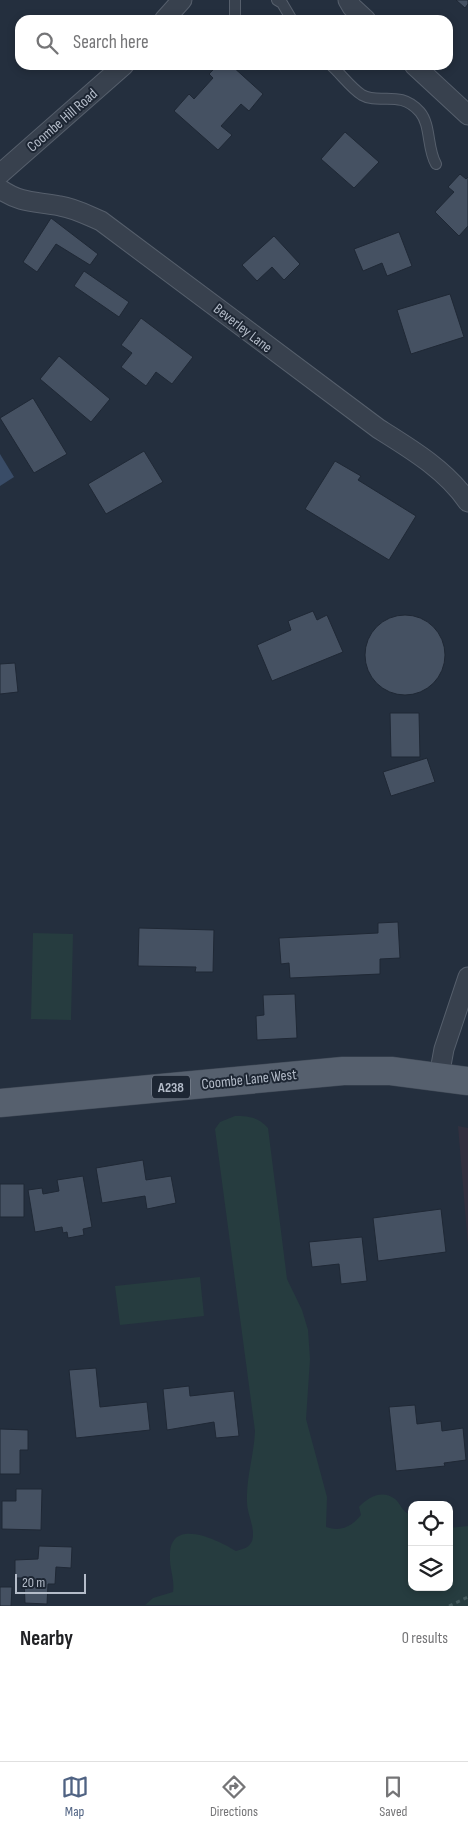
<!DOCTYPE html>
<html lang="en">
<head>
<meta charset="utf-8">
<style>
  :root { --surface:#fff; --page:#f2f2f2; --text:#202124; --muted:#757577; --line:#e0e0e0; --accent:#506383 }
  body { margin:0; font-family:"Sofia Sans Condensed",sans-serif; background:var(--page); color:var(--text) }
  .controls { position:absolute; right:15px; bottom:15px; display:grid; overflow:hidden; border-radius:10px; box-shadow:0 2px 8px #0003 }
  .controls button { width:45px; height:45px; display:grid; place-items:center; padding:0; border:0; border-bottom:1px solid var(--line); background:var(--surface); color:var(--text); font:25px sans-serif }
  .scale { position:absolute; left:15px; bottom:12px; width:71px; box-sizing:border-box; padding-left:5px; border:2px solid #b4bcc9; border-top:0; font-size:14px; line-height:18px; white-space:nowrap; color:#b4bcc9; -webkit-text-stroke:4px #1d2633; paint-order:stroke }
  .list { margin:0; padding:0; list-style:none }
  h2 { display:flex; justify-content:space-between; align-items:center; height:65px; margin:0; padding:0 20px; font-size:21px }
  h2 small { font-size:16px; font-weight:400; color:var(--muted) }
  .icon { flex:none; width:28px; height:28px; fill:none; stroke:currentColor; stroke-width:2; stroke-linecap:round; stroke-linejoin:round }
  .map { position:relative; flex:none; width:468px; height:1606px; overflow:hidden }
  .search { position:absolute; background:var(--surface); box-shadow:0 2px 8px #0003; left:15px; right:15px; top:15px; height:55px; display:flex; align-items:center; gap:12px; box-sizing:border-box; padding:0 18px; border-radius:15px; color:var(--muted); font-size:19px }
  .sheet { height:155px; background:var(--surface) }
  nav { display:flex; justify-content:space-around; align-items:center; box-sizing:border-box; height:70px; border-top:1px solid var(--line); background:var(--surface); font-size:14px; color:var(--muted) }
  nav a { display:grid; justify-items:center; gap:2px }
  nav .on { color:var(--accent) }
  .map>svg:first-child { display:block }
  .medical { fill:#32303f }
  .green { fill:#263c3f }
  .water { fill:#394c67 }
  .building { fill:#455162; stroke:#1f2835 }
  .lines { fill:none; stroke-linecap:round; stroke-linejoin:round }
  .lane-casing { stroke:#565f6c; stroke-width:12 }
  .street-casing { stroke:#565f6c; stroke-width:21 }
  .primary-casing { stroke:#414a57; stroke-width:29 }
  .path { stroke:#44595c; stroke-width:3; stroke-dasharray:4 4; stroke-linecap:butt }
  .lane { stroke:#38414e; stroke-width:10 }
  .street { stroke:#38414e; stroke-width:19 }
  .primary { stroke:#56606e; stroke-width:28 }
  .labels { text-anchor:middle; stroke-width:4; stroke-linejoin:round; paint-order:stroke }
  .shield { fill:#1d2633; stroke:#878f9c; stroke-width:1 }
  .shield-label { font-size:14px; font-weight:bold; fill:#b4bcc9 }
  .street-label { font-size:15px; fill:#b4bcc9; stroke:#1d2633 }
</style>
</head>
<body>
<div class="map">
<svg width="468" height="1606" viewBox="0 0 468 1606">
  <rect width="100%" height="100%" fill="#242f3e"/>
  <path class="medical" d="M458 1126 468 1128V1246Z"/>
  <path class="green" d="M33 933 73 934 71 1020 31 1019Z
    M235 1116C249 1116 258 1117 268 1128L287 1279 302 1310 308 1330 310 1359 306 1419 327 1497 326 1527C341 1532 351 1527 361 1515L359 1507C368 1497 382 1489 395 1499 402 1505 400 1510 412 1516V1587H449V1528L468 1526V1606L145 1605 153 1598 173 1592C175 1579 169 1568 170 1554 171 1516 220 1541 236 1551 243 1549 249 1548 252 1541 256 1529 247 1514 247 1502 246 1478 254 1455 255 1431L215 1129 220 1122Z
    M200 1277 204 1316 120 1325 115 1286Z"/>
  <path class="water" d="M0 454 14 477 0 486Z"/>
  <path class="building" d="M456 0H468V4L465 8Z
    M218 65H231L263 94 249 111 241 104 221 126 232 135 218 150 174 111 189 94 194 99 213 78 209 74Z
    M345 132 379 162 354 188 321 159Z
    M460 174 466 179 468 177V226L459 236 435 212 454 192 448 187Z
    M51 218 98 254 90 265 56 244 37 272 23 262Z
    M399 232 412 266 387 276 382 263 363 271 354 249Z
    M274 236 300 264 284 280 272 267 257 281 242 265Z
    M84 271 129 302 119 317 74 286Z
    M450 294 464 337 411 354 397 310Z
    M141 318 193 357 172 384 156 372 146 386 121 367 132 353 121 345Z
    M59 356 110 399 91 422 40 379Z
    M33 398 67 454 34 473 0 418Z
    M144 451 163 482 106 514 88 484Z
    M335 461 361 476 358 480 416 516 389 560 305 509Z
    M313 611 317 620 327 615 343 652 272 681 257 645 291 630 288 621Z
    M365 655a40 40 0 1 1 80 0a40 40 0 1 1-80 0Z
    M15 663 18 692 0 694V664Z
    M390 713H419L420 757H391Z
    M427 758 435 782 391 796 383 772Z
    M398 922 400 958 380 959V974L290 978 289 963 281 964 279 938 378 933V923Z
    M139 928 214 930 213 972H195L196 967 138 966Z
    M295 994 297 1038 257 1040 256 1016 264 1015 263 995Z
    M143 1160 146 1180 171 1176 176 1203 147 1209 145 1196 102 1203 96 1168Z
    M83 1176 92 1227 83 1229 84 1235 68 1238 67 1232 63 1233 62 1227 35 1232 28 1190 42 1188 43 1194 59 1191 57 1180Z
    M0 1184H24V1217H0Z
    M441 1209 446 1252 378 1261 373 1218Z
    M362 1237 367 1281 341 1284 339 1264 312 1267 309 1242Z
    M96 1368 100 1407 147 1402 150 1430 76 1438 69 1370Z
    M189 1386 190 1396 234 1391 239 1436 216 1438 214 1422 167 1430 163 1389Z
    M415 1405 417 1424 441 1421 442 1431 463 1428 466 1460 444 1463 445 1466 396 1471 389 1407Z
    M0 1429 28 1430V1450H20V1474H0Z
    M16 1489H42L41 1530 2 1529V1501H16Z
    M39 1546 72 1547 71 1568 56 1567 55 1584H48L47 1604 25 1603 24 1578H15V1560L38 1559Z
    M0 1587H12L11 1606H0Z"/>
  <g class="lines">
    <g class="lane-casing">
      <path id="lane" d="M277 0 282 3 292 20
        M235 20V0
        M331 65C341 74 351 88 362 95 379 105 400 89 420 112 431 125 427 149 436 164"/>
    </g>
    <g class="street-casing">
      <path id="street" d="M348 0 352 7 366 20
        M164 20 182 0
        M414 65 468 115
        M0 174 124 65
        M0 189C22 204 35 201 60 206 74 208 87 215 101 221L379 429C411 449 446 470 468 502
        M439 1076 444 1049 468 977"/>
    </g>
    <g class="primary-casing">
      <path id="primary" d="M0 1103 343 1071H391L468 1081"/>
    </g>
    <path class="path" d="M449 1606 468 1597"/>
    <use href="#lane" class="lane"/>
    <use href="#street" class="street"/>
    <use href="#primary" class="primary"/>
  </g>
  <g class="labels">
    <rect class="shield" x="152" y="1075.5" width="38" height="23" rx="4"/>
    <g class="shield-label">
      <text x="171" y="1092">A238</text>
    </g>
    <g class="street-label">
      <text transform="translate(62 120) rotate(-41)" y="5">Coombe Hill Road</text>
      <text transform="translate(243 328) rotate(38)" y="5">Beverley Lane</text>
      <text transform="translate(249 1079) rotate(-6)" y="5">Coombe Lane West</text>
    </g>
  </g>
</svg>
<div class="controls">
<button><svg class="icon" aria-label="locate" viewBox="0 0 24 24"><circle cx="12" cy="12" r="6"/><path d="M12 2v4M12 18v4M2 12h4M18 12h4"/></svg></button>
<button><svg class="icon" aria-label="layers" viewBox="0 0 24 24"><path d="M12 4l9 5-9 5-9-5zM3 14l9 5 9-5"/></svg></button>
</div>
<div class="scale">20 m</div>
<div class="search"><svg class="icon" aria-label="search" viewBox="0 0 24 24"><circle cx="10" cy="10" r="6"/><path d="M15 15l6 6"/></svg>Search here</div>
</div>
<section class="sheet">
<h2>Nearby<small>0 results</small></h2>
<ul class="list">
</ul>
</section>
<nav>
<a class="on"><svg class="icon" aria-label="map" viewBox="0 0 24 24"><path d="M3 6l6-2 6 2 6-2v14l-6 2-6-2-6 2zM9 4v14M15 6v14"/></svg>Map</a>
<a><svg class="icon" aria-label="directions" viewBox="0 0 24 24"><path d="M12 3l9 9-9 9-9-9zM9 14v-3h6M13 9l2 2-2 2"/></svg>Directions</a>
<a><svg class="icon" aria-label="saved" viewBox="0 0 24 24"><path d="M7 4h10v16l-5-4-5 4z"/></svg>Saved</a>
</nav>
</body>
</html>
